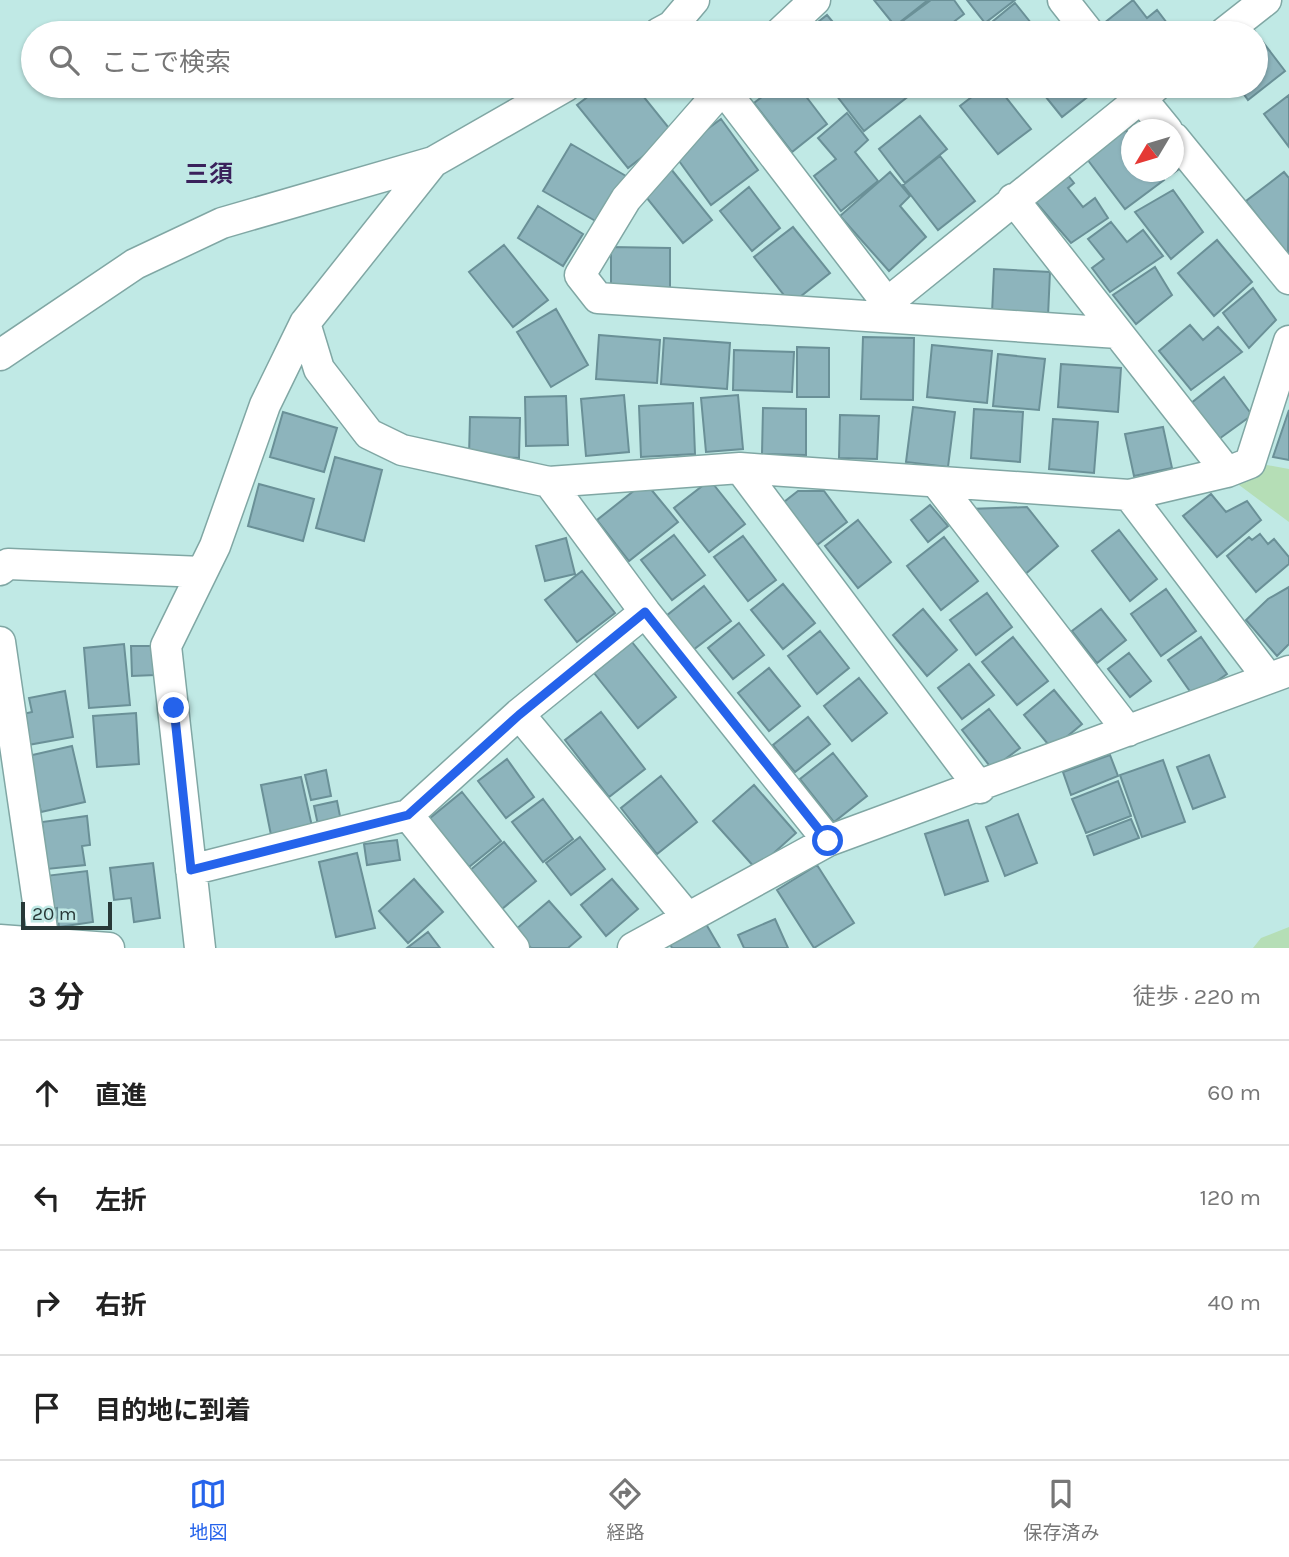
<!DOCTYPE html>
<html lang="ja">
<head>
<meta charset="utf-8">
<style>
  :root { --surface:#fff; --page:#f2f2f2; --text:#222; --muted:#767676; --line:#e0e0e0; --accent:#2563eb }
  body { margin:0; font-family:Karla,"Noto Sans JP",sans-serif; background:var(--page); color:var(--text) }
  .compass { position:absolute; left:1121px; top:119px; width:63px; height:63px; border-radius:50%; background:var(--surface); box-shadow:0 2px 5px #0004; rotate:232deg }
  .scale { position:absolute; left:21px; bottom:18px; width:91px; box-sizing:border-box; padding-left:7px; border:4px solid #283837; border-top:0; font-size:19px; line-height:24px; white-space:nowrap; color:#283837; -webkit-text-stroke:5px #c0e9e5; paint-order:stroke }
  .stop { position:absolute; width:21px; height:21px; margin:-16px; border:5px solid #2563eb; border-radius:50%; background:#fff }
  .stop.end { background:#2563eb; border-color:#fff; box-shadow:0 2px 7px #0008 }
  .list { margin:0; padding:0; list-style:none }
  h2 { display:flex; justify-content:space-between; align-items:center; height:91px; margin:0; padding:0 28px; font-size:30px }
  h2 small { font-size:23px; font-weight:400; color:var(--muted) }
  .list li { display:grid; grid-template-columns:46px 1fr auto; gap:21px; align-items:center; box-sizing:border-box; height:105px; padding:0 28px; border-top:2px solid var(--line) }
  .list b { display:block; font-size:26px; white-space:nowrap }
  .list em { font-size:23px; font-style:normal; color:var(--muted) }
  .icon { flex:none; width:38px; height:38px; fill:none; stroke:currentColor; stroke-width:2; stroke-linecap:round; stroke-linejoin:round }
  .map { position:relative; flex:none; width:1289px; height:948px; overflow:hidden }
  .search { position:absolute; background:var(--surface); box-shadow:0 2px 5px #0004; left:21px; right:21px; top:21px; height:77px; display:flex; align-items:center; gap:18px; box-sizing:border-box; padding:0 24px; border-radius:38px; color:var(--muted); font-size:26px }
  .sheet { height:511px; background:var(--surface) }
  nav { display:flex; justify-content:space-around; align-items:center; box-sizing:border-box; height:98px; border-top:2px solid var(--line); background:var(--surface); font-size:19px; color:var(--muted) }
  nav a { display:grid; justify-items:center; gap:4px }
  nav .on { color:var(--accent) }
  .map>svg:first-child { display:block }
  .green { fill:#b5deb6 }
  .building { fill:#8db4bc; stroke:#6a9097; stroke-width:2 }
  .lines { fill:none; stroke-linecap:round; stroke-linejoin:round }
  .minor-casing { stroke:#80a7a4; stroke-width:33 }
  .minor { stroke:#fff; stroke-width:30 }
  .route { stroke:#2563eb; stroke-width:9 }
  .labels { text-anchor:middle; stroke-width:7; stroke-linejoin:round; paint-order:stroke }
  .quarter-label { font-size:24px; font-weight:bold; fill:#3a215b; stroke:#c0e9e5 }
</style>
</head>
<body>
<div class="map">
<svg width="1289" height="948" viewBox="0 0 1289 948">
  <rect width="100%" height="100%" fill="#c0e9e5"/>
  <path class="green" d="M1267 465 1289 469V522L1235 482Z
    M1289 927V948H1253L1261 938Z"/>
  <path class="building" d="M874 0H928L895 26Z
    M931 0H954L964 14 939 33H908L900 23Z
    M967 0H1015L985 23Z
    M1133 0 1147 18 1157 10 1170 27 1162 33H1110L1103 24Z
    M1015 3 1039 33H991L986 27Z
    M827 15 842 33H804Z
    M1256 33 1285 71 1248 100 1238 86H1256Z
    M602 86H635L673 133 628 168 577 105Z
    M776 86H798L827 124 792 152 754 103Z
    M840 86H911L915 91 864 131 833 91Z
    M986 86H997L1031 129 998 154 960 106Z
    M1037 86H1091L1095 91 1062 117Z
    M1289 95V147L1264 114Z
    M847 113 868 140 855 152 878 181 841 211 814 176 836 159 818 138Z
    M920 116 947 149 905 183 879 149Z
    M721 119 758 170 711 205 674 154Z
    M1126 130 1132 137V172H1158L1164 180 1125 209 1087 159Z
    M571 144 626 176 599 223 543 191Z
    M940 156 975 201 938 230 903 185Z
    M1174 161 1179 169 1166 178 1161 172H1174Z
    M671 169 712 220 683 243 642 192Z
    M890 172 910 196 900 206 926 237 889 271 840 216Z
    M1284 172 1289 178 1288 256 1246 201Z
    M1066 173 1074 183 1068 188 1083 207 1095 198 1108 218 1071 243 1034 200Z
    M749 187 780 228 752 251 720 211Z
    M1173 190 1203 232 1171 259 1135 212Z
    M538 206 583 234 563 266 518 238Z
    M1111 222 1127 242 1143 230 1163 256 1110 292 1092 268 1104 259 1088 239Z
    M793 227 830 273 791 304 754 257Z
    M1217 240 1252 282 1214 316 1178 273Z
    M504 245 548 300 513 327 469 272Z
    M611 247 670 248V292L611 291Z
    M1155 267 1172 295 1136 324 1113 295Z
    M994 269 1050 272 1048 316 992 313Z
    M1253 288 1276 320 1249 348 1223 313Z
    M556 309 588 365 551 387 517 332Z
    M1190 325 1203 340 1218 327 1242 352 1191 390 1159 351Z
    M599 335 660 340 657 383 596 379Z
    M863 337 914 338 913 400 861 399Z
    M664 338 730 343 727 389 661 384Z
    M932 345 992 351 987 403 927 397Z
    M797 347 829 348V397H797Z
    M734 350 794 352 792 392 733 390Z
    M998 354 1045 359 1039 410 993 406Z
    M1061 364 1121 368 1118 412 1058 407Z
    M1224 377 1252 415 1219 439 1190 404Z
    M624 395 629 452 586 456 581 399Z
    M738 395 743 449 706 452 701 398Z
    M566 396 568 445 526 446 525 397Z
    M693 403 695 454 641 457 639 406Z
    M913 407 955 412 948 467 906 462Z
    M763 408 806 409V455L762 454Z
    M974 409 1023 412 1020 462 971 458Z
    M1289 410V460L1273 457Z
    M283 412 337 428 324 472 270 457Z
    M840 415 879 416 877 459 839 458Z
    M470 417 520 418 519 458 469 456Z
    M1053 419 1098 422 1094 473 1049 469Z
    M1163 427 1172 468 1134 476 1125 434Z
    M335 457 382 470 364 541 316 528Z
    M710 480 745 524 709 552 674 508Z
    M645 482 678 522 629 561 597 520Z
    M259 484 314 499 303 541 248 526Z
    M798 491H824L847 522 817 545 784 502Z
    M1211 494 1226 512 1247 501 1261 520 1217 557 1183 516Z
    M930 505 948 526 928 542 911 520Z
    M1027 507 1058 546 1023 576 969 509Z
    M858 520 891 562 858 588 825 546Z
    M1119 530 1157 579 1130 601 1092 551Z
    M1260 534 1268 544 1274 539 1289 557V564L1256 592 1227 556 1249 537 1252 540Z
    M674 535 705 575 672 600 641 560Z
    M743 536 776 580 748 601 714 557Z
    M944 537 978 581 941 610 907 566Z
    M566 538 575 574 545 581 536 546Z
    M582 571 615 613 577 642 545 600Z
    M783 584 815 623 783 649 751 610Z
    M704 586 731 621 693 650 666 616Z
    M1289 587V644L1277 656 1246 620 1268 599Z
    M1166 589 1196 631 1161 656 1131 614Z
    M987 593 1012 627 976 655 950 620Z
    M923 609 957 650 927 676 893 635Z
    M1101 609 1126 640 1097 663 1072 631Z
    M739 623 764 655 733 679 708 648Z
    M820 631 849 668 817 694 788 656Z
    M1013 637 1048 681 1017 705 982 662Z
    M1201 637 1227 674 1194 697 1168 660Z
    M632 642 676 697 638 728 594 673Z
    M124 644 130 705 89 708 84 648Z
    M131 646H154L155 675 132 676Z
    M1129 653 1151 681 1130 697 1108 669Z
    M969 664 994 695 962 719 938 688Z
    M769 668 800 706 769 731 738 693Z
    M859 678 887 713 852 741 824 706Z
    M1054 690 1082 724 1052 749 1024 715Z
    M65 691 73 737 28 745 23 714 32 712 29 698Z
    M989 709 1020 748 992 769 962 730Z
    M601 712 645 769 609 797 565 740Z
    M136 713 139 764 97 767 93 716Z
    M808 717 830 744 795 772 773 745Z
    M72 746 85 802 41 812 28 756Z
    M833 753 867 796 834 822 800 779Z
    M1110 755 1118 776 1071 795 1063 772Z
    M1209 755 1225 797 1193 809 1177 767Z
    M507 759 534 797 506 818 478 781Z
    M1163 760 1185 822 1142 837 1120 775Z
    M326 770 331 796 311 800 305 775Z
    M661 776 697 822 657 854 621 808Z
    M301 777 313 831 272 840 261 785Z
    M1118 781 1131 816 1086 833 1072 799Z
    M754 785 796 833 756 869 713 821Z
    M462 792 501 841 469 867 429 819Z
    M543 799 573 839 543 862 512 822Z
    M337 801 341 821 318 825 314 806Z
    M1018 814 1037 863 1005 876 986 827Z
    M87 816 90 845 82 846 85 865 47 869 42 822Z
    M1131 819 1139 838 1094 855 1087 836Z
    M968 820 988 881 945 895 925 834Z
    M580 837 605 869 571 895 546 863Z
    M397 840 400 860 367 865 364 844Z
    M504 842 536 881 502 909 469 871Z
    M357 853 375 928 336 937 319 862Z
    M153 863 160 918 134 922 131 898 114 900 110 868Z
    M817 865 854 923 814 948 777 890Z
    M87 871 93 922 59 927 57 908 49 910 45 876Z
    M414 879 443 912 408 943 379 911Z
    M612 879 638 909 606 936 581 905Z
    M549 901 581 937 568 948H531L515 930Z
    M775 919 788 948H744L738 935Z
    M706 924 720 948H672L670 944Z
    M428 932 440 948H407Z"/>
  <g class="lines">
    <g class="minor-casing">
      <path id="minor" d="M1063 0 1089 33
        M659 33 672 26 694 0
        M780 33 815 0
        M1224 33 1266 0
        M721 86 887 303 1156 86
        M725 86 626 199 580 275 598 298 1118 333
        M1131 86 1167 130
        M1174 138 1289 279
        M433 162 305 323 319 369 369 434 402 450 549 482 740 468 1129 495 1227 472 1250 463 1289 341
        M1013 199 1227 472
        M0 355 135 264 222 223 433 162 566 86
        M740 468 980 788
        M936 482 1128 731
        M1129 495 1268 678
        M0 570 8 564 202 572
        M645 612 828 841
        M0 642 44 943
        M519 714 688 918
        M408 815 514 948
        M191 870 408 815 519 714 645 612 549 482
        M0 940 109 948
        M200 948 166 646 215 546 265 405 305 323
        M633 948 828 841 1289 671"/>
    </g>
    <use href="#minor" class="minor"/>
  </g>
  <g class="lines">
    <path class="route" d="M174 708 191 870 408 815 519 715 645 612 828 841"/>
  </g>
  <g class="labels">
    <g class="quarter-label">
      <text x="209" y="182">三須</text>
    </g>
  </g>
</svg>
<svg class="compass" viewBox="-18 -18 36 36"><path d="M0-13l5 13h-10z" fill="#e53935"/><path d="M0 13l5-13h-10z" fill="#767676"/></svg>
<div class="scale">20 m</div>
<div class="stop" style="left:828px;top:841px"></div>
<div class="stop end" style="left:174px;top:708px"></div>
<div class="search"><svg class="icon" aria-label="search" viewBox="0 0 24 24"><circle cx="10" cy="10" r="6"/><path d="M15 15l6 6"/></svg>ここで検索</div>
</div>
<section class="sheet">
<h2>3 分<small>徒歩 · 220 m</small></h2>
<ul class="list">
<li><svg class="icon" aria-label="ahead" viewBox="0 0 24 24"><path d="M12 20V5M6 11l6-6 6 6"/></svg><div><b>直進</b></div><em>60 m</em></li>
<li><svg class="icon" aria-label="left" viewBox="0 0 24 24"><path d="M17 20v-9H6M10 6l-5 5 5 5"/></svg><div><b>左折</b></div><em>120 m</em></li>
<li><svg class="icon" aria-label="right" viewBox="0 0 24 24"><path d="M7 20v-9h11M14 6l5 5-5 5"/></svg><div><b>右折</b></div><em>40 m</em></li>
<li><svg class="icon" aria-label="arrive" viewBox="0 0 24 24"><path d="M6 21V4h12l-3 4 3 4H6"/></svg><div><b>目的地に到着</b></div></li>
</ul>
</section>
<nav>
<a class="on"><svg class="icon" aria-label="map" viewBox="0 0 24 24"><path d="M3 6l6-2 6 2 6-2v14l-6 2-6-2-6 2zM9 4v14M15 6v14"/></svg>地図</a>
<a><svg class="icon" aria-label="directions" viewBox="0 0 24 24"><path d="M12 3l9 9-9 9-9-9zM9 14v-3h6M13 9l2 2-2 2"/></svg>経路</a>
<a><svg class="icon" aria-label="saved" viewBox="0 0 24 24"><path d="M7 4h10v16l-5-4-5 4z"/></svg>保存済み</a>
</nav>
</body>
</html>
